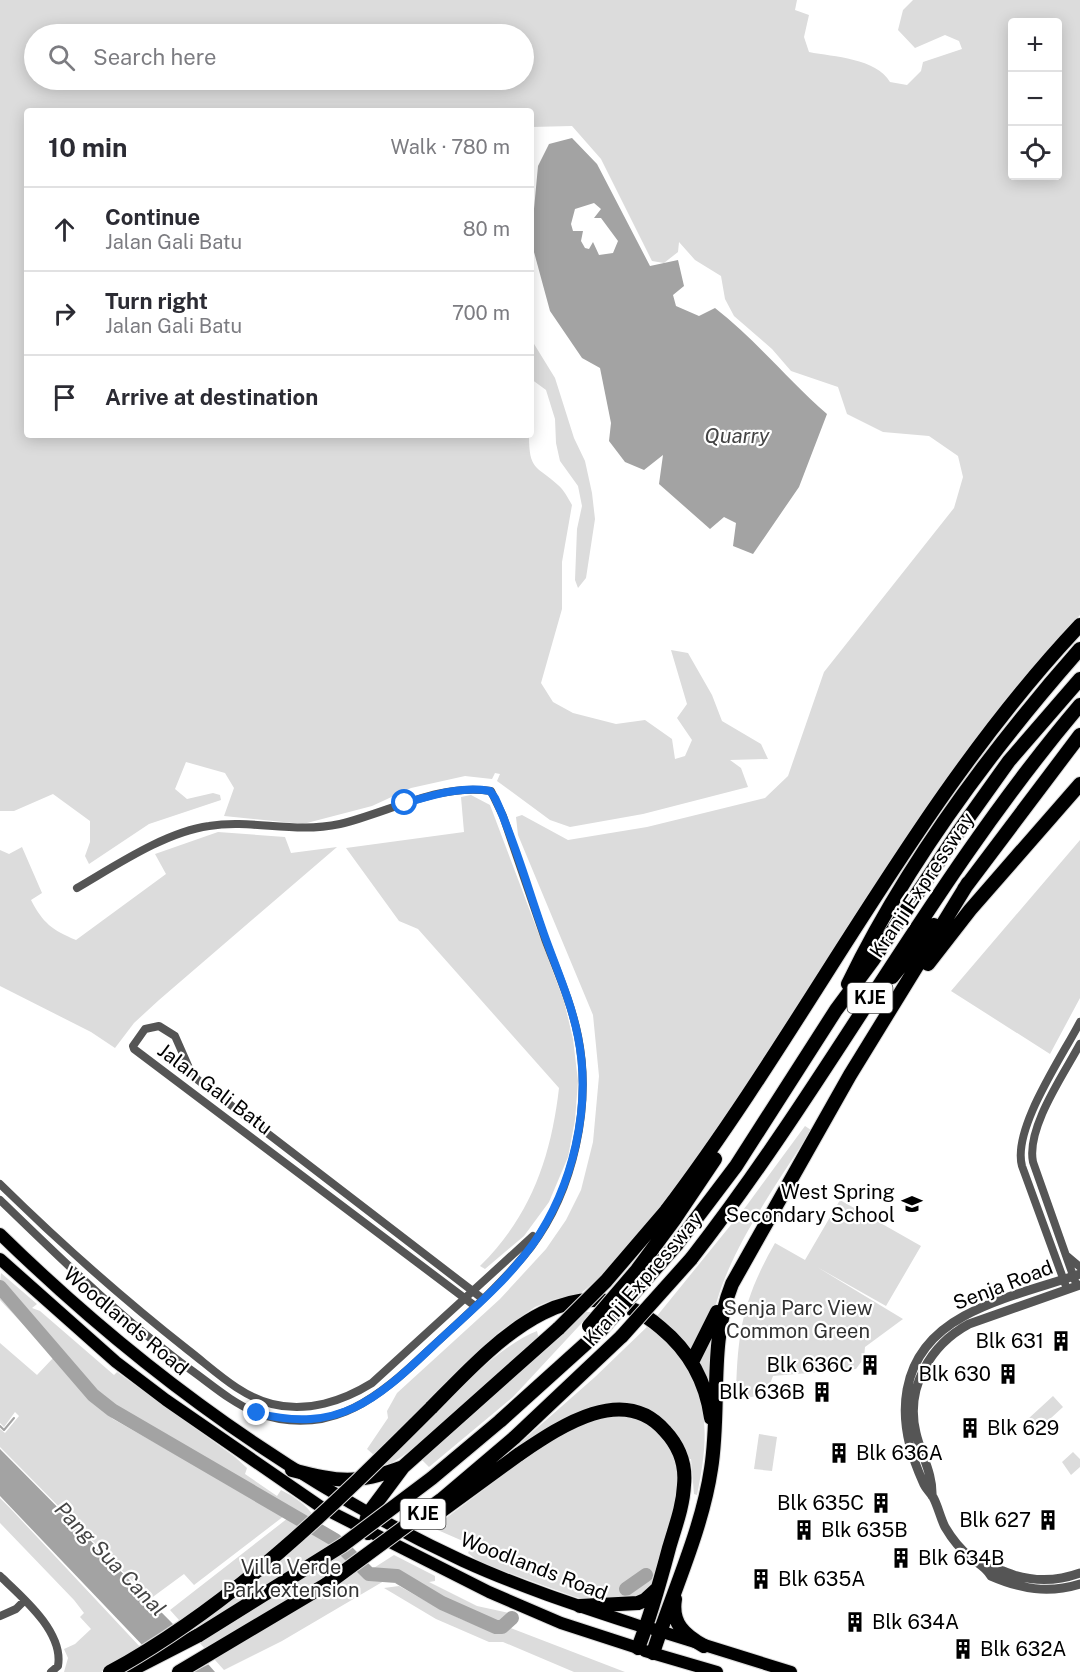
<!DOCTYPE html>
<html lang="en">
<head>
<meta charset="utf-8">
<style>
  :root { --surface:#fff; --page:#f7f7f7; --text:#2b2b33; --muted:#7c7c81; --line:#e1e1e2 }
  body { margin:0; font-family:"Public Sans",sans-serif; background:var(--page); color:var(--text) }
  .controls { position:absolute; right:18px; top:18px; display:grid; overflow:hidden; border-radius:6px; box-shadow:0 3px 15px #0003 }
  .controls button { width:54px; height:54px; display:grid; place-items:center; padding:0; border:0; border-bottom:2px solid var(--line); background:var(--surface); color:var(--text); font:30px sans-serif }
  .stop { position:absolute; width:18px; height:18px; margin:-14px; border:4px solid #1a73e8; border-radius:50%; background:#fff }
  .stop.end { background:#1a73e8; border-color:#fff; box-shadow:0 2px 6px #0008 }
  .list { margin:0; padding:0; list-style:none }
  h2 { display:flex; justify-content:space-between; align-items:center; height:78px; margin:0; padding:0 24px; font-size:26px }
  h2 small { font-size:20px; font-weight:400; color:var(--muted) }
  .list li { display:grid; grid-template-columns:39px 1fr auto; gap:18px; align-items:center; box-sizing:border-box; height:84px; padding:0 24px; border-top:2px solid var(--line) }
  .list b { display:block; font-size:22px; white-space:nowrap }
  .list p { margin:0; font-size:20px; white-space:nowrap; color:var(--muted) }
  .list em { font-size:20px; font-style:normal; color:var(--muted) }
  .icon { flex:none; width:33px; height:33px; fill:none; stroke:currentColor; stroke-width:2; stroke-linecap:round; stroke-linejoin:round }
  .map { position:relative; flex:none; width:1080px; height:1672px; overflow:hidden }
  .search { position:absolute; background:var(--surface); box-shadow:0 3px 15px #0003; left:24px; top:24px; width:510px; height:66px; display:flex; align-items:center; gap:15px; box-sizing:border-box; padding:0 21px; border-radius:33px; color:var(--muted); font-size:22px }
  .panel { position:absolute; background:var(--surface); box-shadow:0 3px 15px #0003; left:24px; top:108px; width:510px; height:330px; border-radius:6px }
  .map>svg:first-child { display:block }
  .green { fill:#dcdcdc; fill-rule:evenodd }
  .water { fill:#a3a3a3; fill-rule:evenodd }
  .pier { fill:#fff }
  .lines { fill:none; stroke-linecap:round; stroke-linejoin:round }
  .stream { stroke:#a3a3a3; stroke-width:2 }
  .river { stroke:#a3a3a3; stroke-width:14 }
  .primary-casing { stroke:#dbdbdb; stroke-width:14 }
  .trunk-casing { stroke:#dbdbdb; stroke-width:14 }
  .motorway-casing { stroke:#dbdbdb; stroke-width:16 }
  .minor { stroke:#555; stroke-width:8 }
  .tertiary { stroke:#555; stroke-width:9 }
  .primary { stroke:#000; stroke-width:12 }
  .trunk { stroke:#000; stroke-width:12 }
  .motorway { stroke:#000; stroke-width:14 }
  .motorway-bridge-casing { stroke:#dbdbdb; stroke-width:16; stroke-linecap:butt }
  .motorway-bridge { stroke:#000; stroke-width:14 }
  .route { stroke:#1a73e8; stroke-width:8 }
  .labels { text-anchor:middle; stroke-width:4.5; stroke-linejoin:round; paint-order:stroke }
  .shield { fill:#fff; stroke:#4c4c4c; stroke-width:1.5 }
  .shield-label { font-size:18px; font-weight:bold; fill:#000 }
  .street-label { font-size:20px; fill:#000; stroke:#fff }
  .poi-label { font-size:20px; fill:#000; stroke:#fff; text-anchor:end }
  .park-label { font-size:20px; fill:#333; stroke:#fff }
  .water-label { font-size:21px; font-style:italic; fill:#444; stroke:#fff }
</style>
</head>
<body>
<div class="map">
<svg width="1080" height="1672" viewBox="0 0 1080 1672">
  <rect width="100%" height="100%" fill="#fff"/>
  <path class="green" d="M0 0H797L795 10 809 15 804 37 809 52C834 57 876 58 890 82L907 85 921 71 923 62 962 49 959 41 945 35 915 48 898 30 903 10 913 0H1080V615L1027 675 914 825 787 1028 659 1214 605 1273 580 1294 555 1299 535 1307 499 1332 375 1456 367 1449 388 1418 387 1411 397 1393 500 1299 546 1249 566 1220 581 1190 593 1142 599 1076 593 1015 518 835 516 817 522 815 568 840 647 827 765 798 788 776 824 672 954 508 963 477 958 456 929 436 883 432 847 414 838 387 791 371 772 349 734 316 725 299 721 276 695 260 679 242 678 252 664 263 652 261 601 159 572 126 531 127V111H27V435H529C529 471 536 465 558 485 564 490 568 498 572 505L562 562V609L541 683 553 702 573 713 616 724 645 720 672 739 675 759 685 756 692 740 677 718 687 704 671 650 688 653 712 695 722 721 761 744 768 759 730 760 741 768 748 787 643 814 570 827 550 820 497 781 500 774 495 773 492 779 465 776 411 788 372 806 303 824 224 816 234 788 225 773 186 762 175 789 187 799 213 793 220 795 221 800 149 824 89 864 85 856 90 842V821L53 794 14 811H0ZM1012 22H1058V176H1012ZM34 34H524V80H34Z
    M531 339 555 378 574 438 585 461 592 493 595 519 586 578 578 588 575 580 577 529 582 506 578 486 560 461 556 443 555 419 546 390 531 379Z
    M471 795 490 805 564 1001 573 1039 578 1081 575 1120 568 1157 549 1202 524 1236 485 1269 480 1266C531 1216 551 1157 559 1088L418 929 399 921 346 848 464 832 461 797Z
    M218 832 285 837 291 853 337 847 159 1000 134 1023 115 1048 91 1032 0 986V850L9 854 22 847 42 893 31 900C43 923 52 930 76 940L166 874 155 854Z
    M1080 840V998L1050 1054 951 991Z
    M805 1126 811 1130C778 1183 724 1256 713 1318 709 1338 710 1358 710 1378H705L674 1331 657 1316 747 1205Z
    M840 1200 921 1246 886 1306 817 1267 903 1319 865 1347 864 1358 856 1369 773 1376 766 1394 736 1400C737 1334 742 1301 775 1243L805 1260Z
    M1 1273 37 1304 32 1308 40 1311 114 1375 117 1372 235 1457 247 1468 245 1474 277 1496 281 1490C295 1497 305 1504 314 1516L308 1521 105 1402 0 1282Z
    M0 1292 56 1355 54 1357 89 1399 113 1419 284 1516 194 1585 184 1574 150 1599 0 1447V1429L5 1433 19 1416 15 1412 4 1427 0 1423V1343L37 1375 54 1357 0 1300Z
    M586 1312H592L513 1397 429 1467 421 1459 460 1422Z
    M650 1324C659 1330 665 1339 672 1347 711 1393 709 1438 697 1495L694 1494 691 1459 678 1461 680 1483 653 1588 642 1597 588 1600 575 1597 479 1562 468 1553 472 1545 433 1528 528 1456 503 1458 595 1377Z
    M537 1331 539 1340C515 1361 403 1465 382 1467 422 1428 488 1350 537 1331Z
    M1053 1396 1063 1407 1038 1430 1028 1419Z
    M759 1434 777 1437 772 1471 754 1469Z
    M1073 1452 1080 1459V1467L1071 1475 1062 1462Z
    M0 1498 9 1507 142 1649 101 1672H64L68 1658 64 1649 75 1644 91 1629 80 1617 84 1613 74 1600 0 1523Z
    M288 1518 332 1544 368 1580 384 1581 282 1641 224 1670 170 1610Z
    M394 1555 435 1576V1581L429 1582 477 1606 509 1613 497 1623H492L443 1600 390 1571H369Z
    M399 1586C419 1597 490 1641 508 1627L625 1672H574L503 1642H489L436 1619 384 1588Z"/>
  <path class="water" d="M572 138 597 164 650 266 678 260 684 286 673 295 676 306 699 316 715 308C756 340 788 380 827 414L799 487 753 554 733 546 736 523 724 517 710 529 659 484 663 455 644 470 625 462 609 441 611 423 600 368 582 358 550 311 531 241 538 166 549 144ZM594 203 601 209 594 218H601L618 241 613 253 599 255 593 242 589 249 585 248 581 241 583 231H573L571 224 575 209Z
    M0 1449 172 1623 215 1672H168L0 1496Z"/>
  <path class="pier" d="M178 1625 211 1663 193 1672H163L142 1650Z"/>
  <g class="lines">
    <path class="stream" d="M0 1426 4 1430 14 1418"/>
    <path class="river" d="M0 1287 93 1395 112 1410 335 1540 369 1574 397 1576 442 1603 496 1627H502L512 1618
      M626 1589 646 1575"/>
    <g class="primary-casing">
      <path id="primary" d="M0 1234C137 1368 289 1480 463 1561 522 1588 585 1608 646 1628
        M0 1259 116 1362 166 1400 321 1507 489 1592 561 1623 638 1648"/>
    </g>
    <g class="trunk-casing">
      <path id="trunk" d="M653 1629 791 1672
        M645 1651 717 1672"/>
    </g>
    <g class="motorway-casing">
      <path id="motorway" d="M964 889 1080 735
        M928 964 970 910 1080 784
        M892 977 934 925
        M848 984C907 862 991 750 1080 649
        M666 1211C810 1021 915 800 1080 625
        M674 1220 715 1159
        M677 1244 736 1166 836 1010 873 960 959 831 1009 761 1080 679
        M691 1259C830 1081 933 878 1080 705
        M692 1362 717 1312
        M431 1408C492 1346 573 1253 661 1328 689 1351 706 1382 711 1418
        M500 1421 602 1329
        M514 1438 622 1336
        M518 1455C558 1428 623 1382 665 1431 679 1446 686 1465 684 1485 683 1507 675 1527 669 1548 660 1582 651 1615 638 1648
        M292 1470C340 1482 355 1485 403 1467
        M368 1533 365 1526 368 1514 403 1467 559 1328
        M675 1599C671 1623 684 1635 704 1646
        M580 1606 638 1603 645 1600 657 1589
        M653 1653C672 1594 702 1530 711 1469 721 1407 708 1344 732 1284L850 1075 968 883
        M127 1672 199 1635
        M179 1672 327 1584"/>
    </g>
    <path class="minor" d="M0 1184C60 1243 122 1298 188 1350 214 1370 240 1396 272 1404 307 1413 343 1401 372 1383L533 1236
      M0 1200C61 1259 122 1319 191 1370 212 1385 232 1403 257 1413 324 1437 373 1403 419 1359 457 1323 499 1288 531 1247 574 1190 592 1105 578 1036 571 1002 557 971 545 939 531 898 517 857 503 816L491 791C439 783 390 812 340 824 294 834 252 819 209 826 165 832 115 866 77 888
      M1067 1256 1080 1267
      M1075 1281 1033 1162C1026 1128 1064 1074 1080 1044
      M1067 1289 1022 1166C1012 1129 1062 1057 1080 1022
      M475 1306 134 1049 133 1046 145 1029 159 1026 175 1036 190 1070 198 1080 483 1299
      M0 1576C22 1597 64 1632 58 1666L51 1672
      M0 1616 16 1609 25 1600"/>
    <path class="tertiary" d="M1080 1274C1042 1287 999 1297 964 1316 896 1353 894 1419 923 1482 925 1488 930 1492 933 1497 938 1506 940 1517 945 1527 952 1539 960 1549 971 1558 979 1564 986 1567 991 1576 1021 1589 1048 1594 1080 1584
      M932 1496C933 1473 921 1455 916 1433 905 1388 930 1345 969 1324L1080 1285
      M987 1569C997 1567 1004 1572 1014 1575 1037 1582 1058 1581 1080 1573"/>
    <use href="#primary" class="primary"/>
    <use href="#trunk" class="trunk"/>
    <use href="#motorway" class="motorway"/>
    <g class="motorway-bridge-casing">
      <path id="motorway-bridge" d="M589 1326 637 1270 674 1220
        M559 1328 606 1281 666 1211
        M602 1329 677 1244
        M622 1336 691 1259
        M437 1514 518 1455
        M327 1584 441 1500 514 1438
        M199 1635 343 1545 432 1478 500 1421
        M110 1672C233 1605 333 1506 431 1408"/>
    </g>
    <use href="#motorway-bridge" class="motorway-bridge"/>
  </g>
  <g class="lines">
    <path class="route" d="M257 1413C338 1434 376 1400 432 1347 466 1315 505 1283 533 1244 573 1186 592 1107 578 1037 571 1001 556 968 544 934 528 889 515 841 495 798L490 791C461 786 434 795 405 803"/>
  </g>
  <defs>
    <g id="school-bare" transform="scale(1.62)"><path d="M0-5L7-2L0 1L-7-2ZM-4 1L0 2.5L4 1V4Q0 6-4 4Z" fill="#000" stroke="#fff" stroke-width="2.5" paint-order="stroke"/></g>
    <g id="building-bare" transform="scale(1.62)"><path d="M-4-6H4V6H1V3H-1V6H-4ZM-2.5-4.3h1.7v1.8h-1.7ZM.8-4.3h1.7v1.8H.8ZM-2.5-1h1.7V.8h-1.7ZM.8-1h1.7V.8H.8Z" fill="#000" stroke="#fff" stroke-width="2.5" paint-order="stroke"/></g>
  </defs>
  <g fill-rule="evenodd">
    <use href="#school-bare" x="912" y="1204"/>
    <use href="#building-bare" x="1061" y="1341"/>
    <use href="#building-bare" x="870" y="1365"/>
    <use href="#building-bare" x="1008" y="1374"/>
    <use href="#building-bare" x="822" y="1392"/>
    <use href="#building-bare" x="970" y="1428"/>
    <use href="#building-bare" x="839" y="1453"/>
    <use href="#building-bare" x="881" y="1503"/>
    <use href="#building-bare" x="1048" y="1520"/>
    <use href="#building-bare" x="804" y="1530"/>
    <use href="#building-bare" x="901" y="1558"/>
    <use href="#building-bare" x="761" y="1579"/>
    <use href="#building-bare" x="855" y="1622"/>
    <use href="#building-bare" x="963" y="1649"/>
  </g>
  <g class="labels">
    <g class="shield">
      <rect x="847.5" y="983" width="45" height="30" rx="4.5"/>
      <rect x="400.5" y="1499" width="45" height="30" rx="4.5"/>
    </g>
    <g class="shield-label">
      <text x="870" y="1004">KJE</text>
      <text x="423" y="1520">KJE</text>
    </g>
    <g class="street-label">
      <text transform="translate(922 885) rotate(-56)" y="7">Kranji Expressway</text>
      <text transform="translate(215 1089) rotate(37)" y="7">Jalan Gali Batu</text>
      <text transform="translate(643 1279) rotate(-49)" y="7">Kranji Expressway</text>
      <text transform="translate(1003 1285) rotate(-21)" y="7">Senja Road</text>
      <text transform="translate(126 1321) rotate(40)" y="7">Woodlands Road</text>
      <text transform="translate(534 1566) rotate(21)" y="7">Woodlands Road</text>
    </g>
    <g class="poi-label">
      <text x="895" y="1199">West Spring<tspan x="895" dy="23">Secondary School</tspan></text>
      <text x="1044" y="1348">Blk 631</text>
      <text x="853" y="1372">Blk 636C</text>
      <text x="991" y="1381">Blk 630</text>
      <text x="805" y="1399">Blk 636B</text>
      <text x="987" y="1435" text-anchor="start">Blk 629</text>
      <text x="856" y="1460" text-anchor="start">Blk 636A</text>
      <text x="864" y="1510">Blk 635C</text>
      <text x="1031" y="1527">Blk 627</text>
      <text x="821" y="1537" text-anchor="start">Blk 635B</text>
      <text x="918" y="1565" text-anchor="start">Blk 634B</text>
      <text x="778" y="1586" text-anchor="start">Blk 635A</text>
      <text x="872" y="1629" text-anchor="start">Blk 634A</text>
      <text x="980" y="1656" text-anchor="start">Blk 632A</text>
    </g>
    <g class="park-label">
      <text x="798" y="1315">Senja Parc View<tspan x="798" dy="23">Common Green</tspan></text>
      <text x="291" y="1574">Villa Verde<tspan x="291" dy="23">Park extension</tspan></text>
    </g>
    <g class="water-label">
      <text x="737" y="443">Quarry</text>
      <text transform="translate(110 1559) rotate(46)" y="7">Pang Sua Canal</text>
    </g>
  </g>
</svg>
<div class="controls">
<button>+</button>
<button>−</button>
<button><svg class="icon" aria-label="locate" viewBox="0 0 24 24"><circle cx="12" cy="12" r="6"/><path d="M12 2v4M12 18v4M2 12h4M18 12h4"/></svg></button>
</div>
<div class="stop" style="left:405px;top:803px"></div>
<div class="stop end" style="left:257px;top:1413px"></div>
<div class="search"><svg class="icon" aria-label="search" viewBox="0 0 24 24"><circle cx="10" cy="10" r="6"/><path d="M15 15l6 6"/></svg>Search here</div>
<section class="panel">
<h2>10 min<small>Walk · 780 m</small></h2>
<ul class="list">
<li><svg class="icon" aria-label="ahead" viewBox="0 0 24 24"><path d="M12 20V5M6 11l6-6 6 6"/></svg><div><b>Continue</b><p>Jalan Gali Batu</p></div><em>80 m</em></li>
<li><svg class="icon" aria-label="right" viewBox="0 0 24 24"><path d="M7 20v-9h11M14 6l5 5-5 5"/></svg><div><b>Turn right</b><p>Jalan Gali Batu</p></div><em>700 m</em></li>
<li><svg class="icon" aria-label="arrive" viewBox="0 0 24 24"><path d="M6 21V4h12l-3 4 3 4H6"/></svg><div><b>Arrive at destination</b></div></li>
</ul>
</section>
</div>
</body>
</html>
